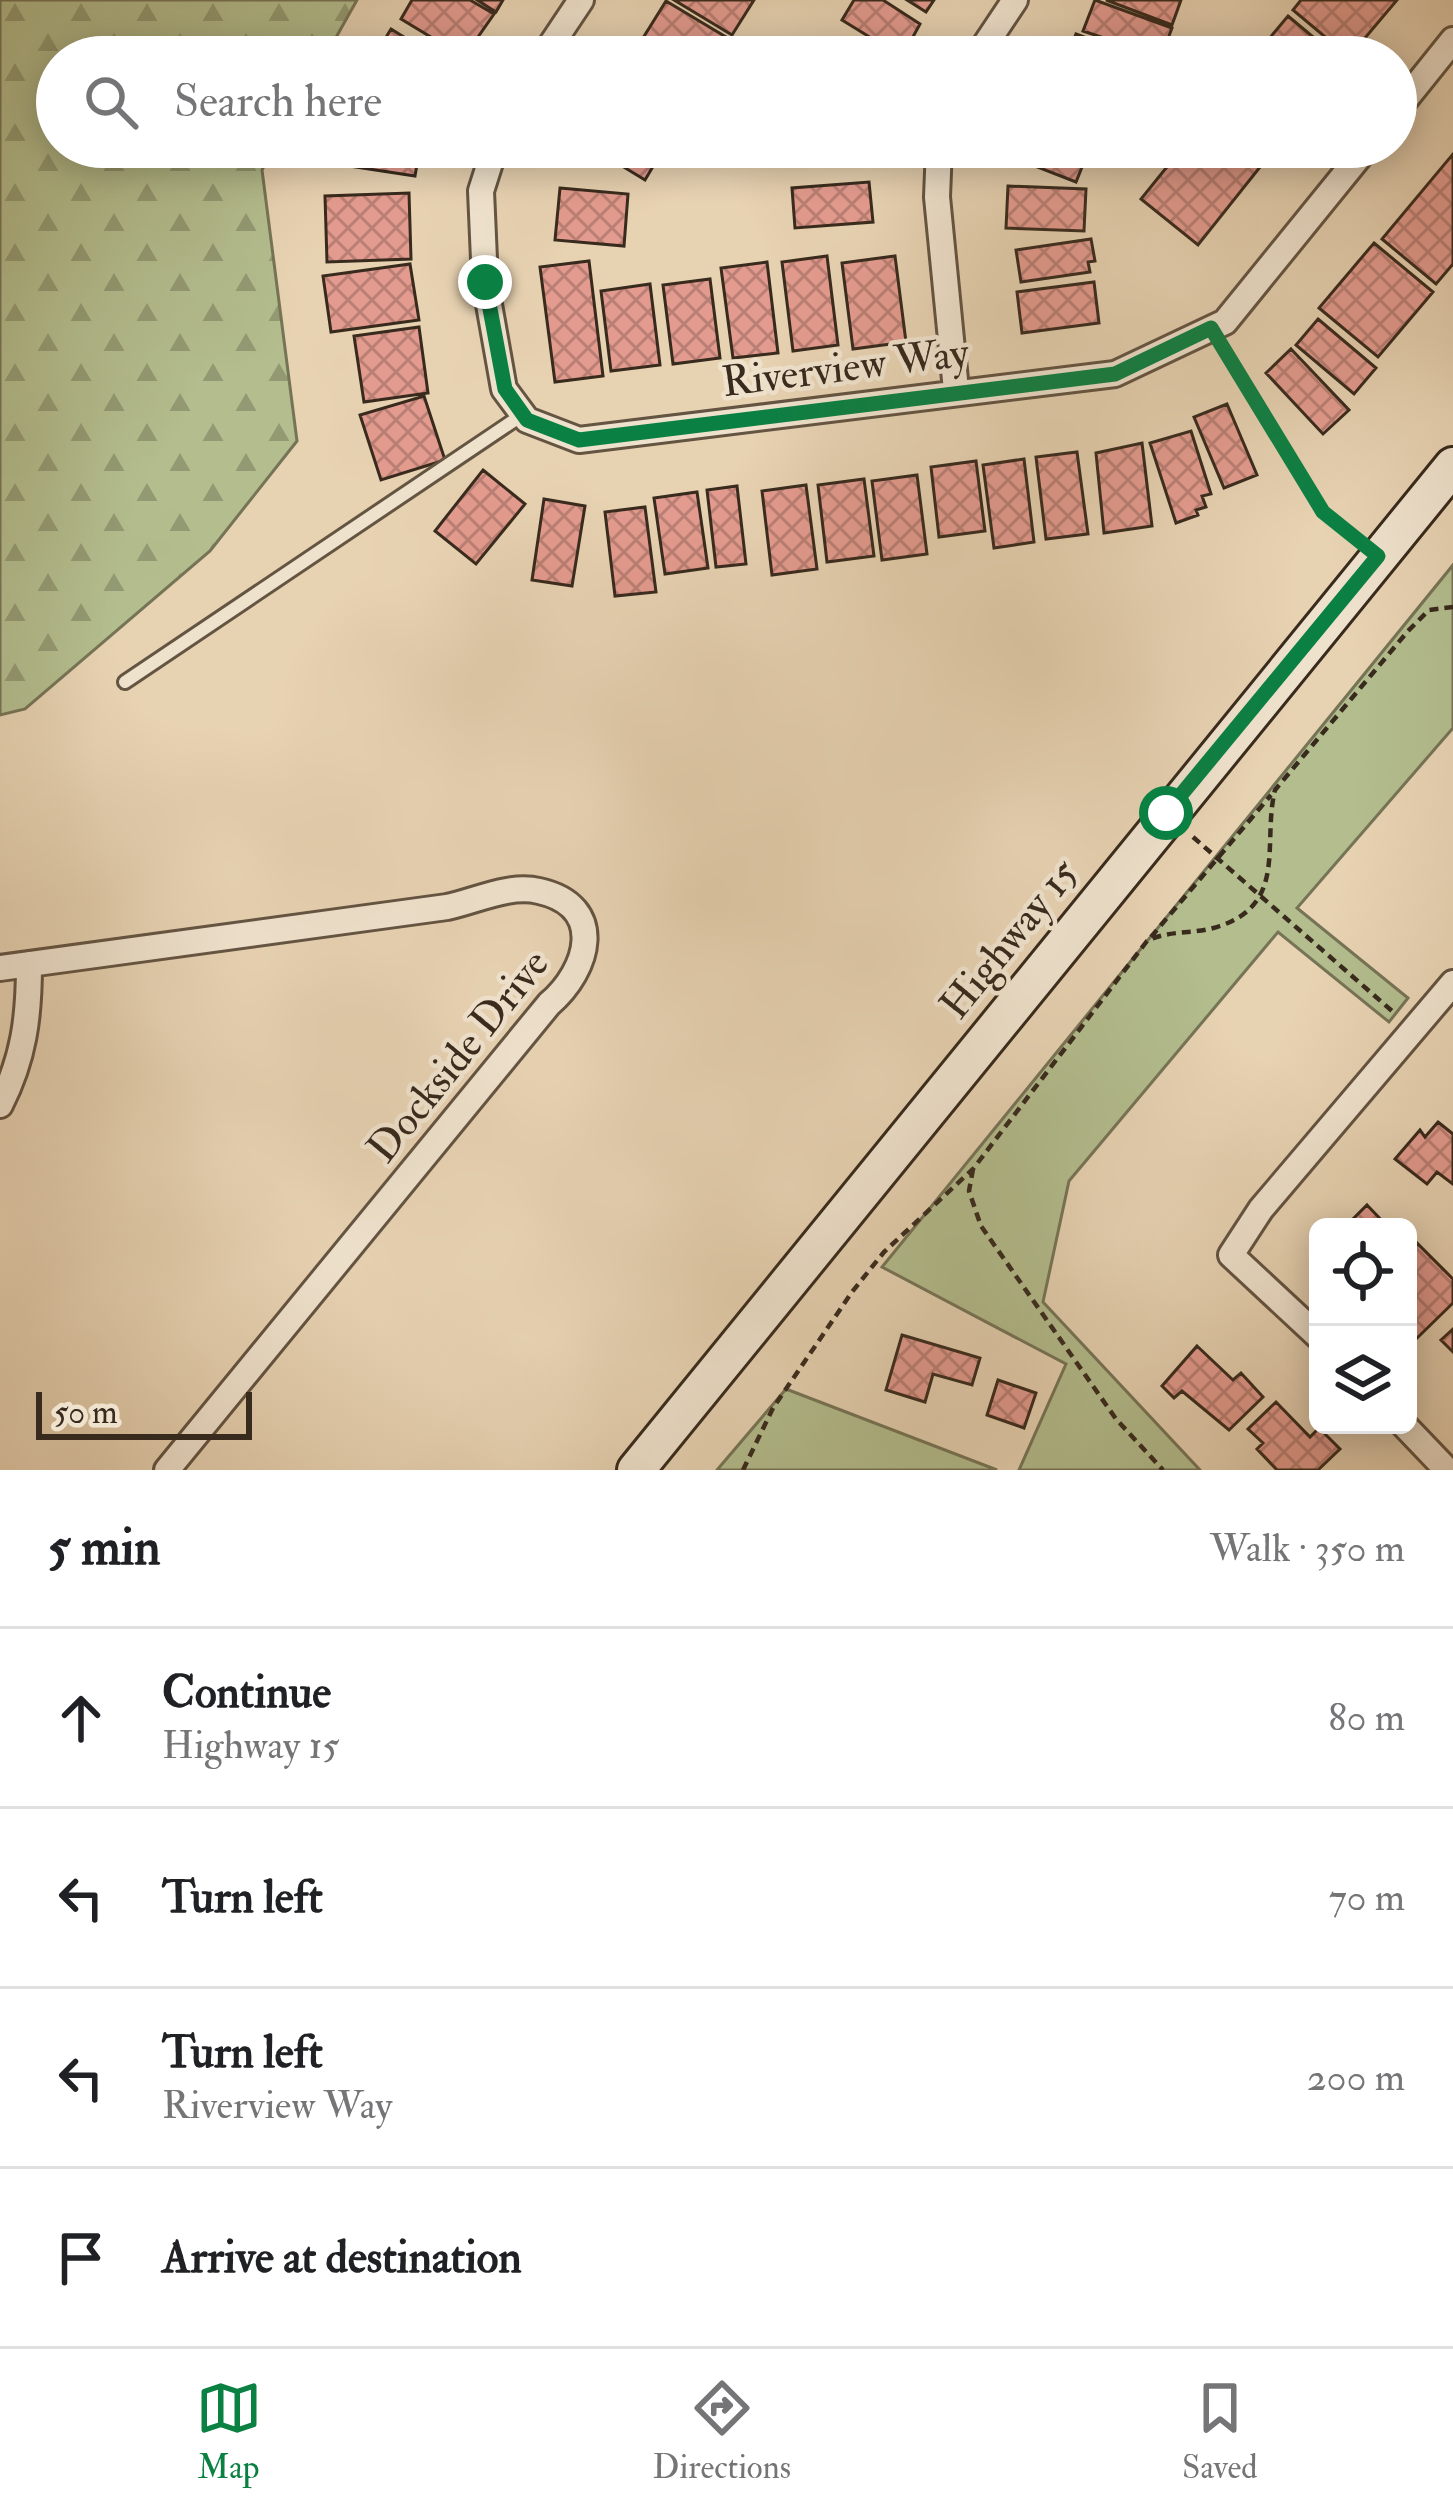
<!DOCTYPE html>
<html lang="en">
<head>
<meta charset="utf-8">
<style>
  :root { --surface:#fff; --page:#f6f6f6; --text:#202124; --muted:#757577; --line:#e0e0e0; --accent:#0b8043 }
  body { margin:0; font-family:"IM FELL Double Pica",serif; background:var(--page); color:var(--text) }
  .controls { position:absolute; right:36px; bottom:36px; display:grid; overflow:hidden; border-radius:18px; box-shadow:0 6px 30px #0003 }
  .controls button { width:108px; height:108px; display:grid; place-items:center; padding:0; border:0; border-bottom:3px solid var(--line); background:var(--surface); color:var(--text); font:60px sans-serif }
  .scale { position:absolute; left:36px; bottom:30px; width:216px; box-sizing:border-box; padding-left:12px; border:6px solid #382a1d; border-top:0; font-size:33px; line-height:42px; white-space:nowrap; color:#382a1d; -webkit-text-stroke:9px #efe2cd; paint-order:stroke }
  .stop { position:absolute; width:36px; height:36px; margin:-27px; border:9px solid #0b8043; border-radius:50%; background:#fff }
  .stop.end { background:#0b8043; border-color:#fff; box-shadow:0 3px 12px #0008 }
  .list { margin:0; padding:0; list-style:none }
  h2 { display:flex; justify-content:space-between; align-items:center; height:156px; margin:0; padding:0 48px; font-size:51px }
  h2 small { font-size:39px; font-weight:400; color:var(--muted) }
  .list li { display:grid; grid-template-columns:78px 1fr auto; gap:36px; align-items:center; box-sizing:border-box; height:180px; padding:0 48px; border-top:3px solid var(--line) }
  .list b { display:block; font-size:45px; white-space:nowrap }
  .list p { margin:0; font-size:39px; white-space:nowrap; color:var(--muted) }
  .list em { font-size:39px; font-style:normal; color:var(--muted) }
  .icon { flex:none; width:66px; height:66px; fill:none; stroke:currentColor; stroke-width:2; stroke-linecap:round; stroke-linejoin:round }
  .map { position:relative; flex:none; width:1453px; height:1470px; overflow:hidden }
  .search { position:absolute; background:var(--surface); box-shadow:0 6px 30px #0003; left:36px; right:36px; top:36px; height:132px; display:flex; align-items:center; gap:30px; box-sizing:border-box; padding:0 42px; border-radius:66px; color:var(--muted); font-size:45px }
  .sheet { height:876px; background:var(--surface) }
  nav { display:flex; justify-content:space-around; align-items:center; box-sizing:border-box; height:168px; border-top:3px solid var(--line); background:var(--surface); font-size:33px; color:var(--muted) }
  nav a { display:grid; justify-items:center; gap:6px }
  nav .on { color:var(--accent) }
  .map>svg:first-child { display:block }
  .forest { fill:url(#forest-firs); stroke:#767456; stroke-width:3 }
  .park { fill:#b3bd8e; stroke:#767456; stroke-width:3 }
  .building { fill:url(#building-cross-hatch); stroke:#382a1d; stroke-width:3 }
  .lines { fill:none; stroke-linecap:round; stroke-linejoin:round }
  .lane-casing { stroke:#645442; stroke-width:18 }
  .street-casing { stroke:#645442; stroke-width:30 }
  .secondary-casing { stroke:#382a1d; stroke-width:42 }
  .path { stroke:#382a1d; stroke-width:4.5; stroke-dasharray:9 6; stroke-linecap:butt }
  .lane { stroke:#efe2cd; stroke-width:12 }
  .street { stroke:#efe2cd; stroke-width:24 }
  .secondary { stroke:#efe2cd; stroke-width:36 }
  .route { stroke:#0b8043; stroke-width:15 }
  .labels { text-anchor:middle; stroke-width:9; stroke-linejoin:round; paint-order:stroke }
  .street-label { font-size:42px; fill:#382a1d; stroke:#efe2cd }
</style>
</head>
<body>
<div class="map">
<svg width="1453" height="1470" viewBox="0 0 1453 1470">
  <defs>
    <pattern id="forest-firs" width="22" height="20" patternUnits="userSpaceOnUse" patternTransform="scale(3)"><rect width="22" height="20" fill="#b3bd8e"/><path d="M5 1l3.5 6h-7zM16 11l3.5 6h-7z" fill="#939a73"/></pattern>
    <pattern id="building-cross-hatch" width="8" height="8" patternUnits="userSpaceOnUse" patternTransform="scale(3)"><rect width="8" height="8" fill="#e49b8f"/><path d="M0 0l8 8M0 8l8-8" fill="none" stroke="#ba7f74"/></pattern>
  </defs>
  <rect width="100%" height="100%" fill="#e7d2b2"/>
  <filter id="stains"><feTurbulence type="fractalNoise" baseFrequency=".00167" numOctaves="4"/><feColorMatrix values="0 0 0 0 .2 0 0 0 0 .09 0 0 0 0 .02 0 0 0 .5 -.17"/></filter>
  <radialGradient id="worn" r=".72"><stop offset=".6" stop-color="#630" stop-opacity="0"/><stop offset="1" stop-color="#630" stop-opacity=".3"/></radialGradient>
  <path class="forest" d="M0 0H357L325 57H57V147H274L262 170 297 441 210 551 25 709 0 715Z"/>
  <path class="park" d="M1453 565V728L1297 908 1408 998 1389 1022 1278 932 1069 1181 1043 1302 1200 1470H1019L1066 1364 882 1267Z
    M786 1389 997 1470H717Z"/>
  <path class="building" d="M412 0H470L494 14 464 57 401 19Z
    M477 0H503L496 12Z
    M674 0H754L732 35Z
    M854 0H883L920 24 902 57 842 20Z
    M907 0H934L926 12Z
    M1095 0 1172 28 1161 57 1083 31Z
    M1106 0H1181L1172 25Z
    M1301 0H1397L1349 57 1293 10Z
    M666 1 726 37 714 57H657L638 46Z
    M1288 16 1337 57H1254Z
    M391 29 436 57H374Z
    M1076 34 1137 57H1067Z
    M839 42 868 57H831Z
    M339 147H420L415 176 336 164Z
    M591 147H651L661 153 645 180Z
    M796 147H868L867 165 796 162Z
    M1016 147H1090L1076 182 1012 157Z
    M1183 147H1255L1268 157 1198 245 1141 199Z
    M1453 154V264L1436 284 1382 239Z
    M869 182 873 222 795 228 792 188Z
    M1008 186 1086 189 1084 231 1006 228Z
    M560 188 628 194 624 246 555 240Z
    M409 193 411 259 327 262 325 196Z
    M1091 239 1095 261 1088 262 1090 272 1021 282 1016 250Z
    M1374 243 1433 292 1378 357 1319 308Z
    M827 256 838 345 793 351 782 262Z
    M895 256 906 342 853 349 842 263Z
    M589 261 603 376 555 382 540 267Z
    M767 262 778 353 733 358 721 268Z
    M410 264 419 320 331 332 323 276Z
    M710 279 720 358 673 364 663 285Z
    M1094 282 1099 323 1022 333 1017 292Z
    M650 284 660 365 611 371 601 291Z
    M1318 319 1376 368 1354 394 1296 345Z
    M419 327 428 393 364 402 354 336Z
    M1291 349 1349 410 1323 434 1266 373Z
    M424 396 445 460 381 480 360 415Z
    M1227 404 1257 475 1224 488 1194 417Z
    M1191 431 1211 494 1202 496 1206 507 1196 510 1198 515 1176 523 1150 443Z
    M1142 443 1152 526 1104 533 1096 453Z
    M1077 452 1088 534 1046 539 1036 457Z
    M1024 459 1034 542 994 548 983 465Z
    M976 461 985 531 939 537 931 467Z
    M483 470 525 504 476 564 435 531Z
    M917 475 927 554 882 560 872 481Z
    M864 479 874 556 827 562 818 485Z
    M806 485 817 569 772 575 762 491Z
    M737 486 746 564 716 567 707 490Z
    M697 492 708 568 665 574 654 498Z
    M544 499 585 506 572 586 532 580Z
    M645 507 656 592 615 596 605 512Z
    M1438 1122 1453 1134V1184L1437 1172 1427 1184 1395 1159 1420 1130 1425 1137Z
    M1367 1205 1388 1227H1345Z
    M1417 1243 1453 1279V1303L1413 1342 1408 1337V1253Z
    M1453 1329V1352L1441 1340Z
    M902 1335 980 1358 972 1385 933 1374 925 1402 886 1390Z
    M1197 1346 1233 1380 1241 1373 1263 1397 1229 1430 1182 1391 1174 1398 1162 1386Z
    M998 1380 1036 1393 1024 1428 987 1415Z
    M1276 1402 1310 1437 1319 1428 1340 1449 1318 1470H1277L1257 1449 1263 1443 1248 1429Z"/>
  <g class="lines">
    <g class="lane-casing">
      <path id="lane" d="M125 682 522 415"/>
    </g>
    <g class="street-casing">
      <path id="street" d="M543 57 581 0
        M977 57 1015 0
        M1396 111 1453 40
        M495 147 481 191 485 282 504 389 527 420 579 440 1115 374 1225 322 1367 147
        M939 147 937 197 956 390
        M0 968 447 907C476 901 509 884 539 891 607 906 589 970 549 1004L167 1470
        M0 1105C24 1058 29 1017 29 964
        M1318 1336 1231 1255 1261 1209 1453 983
        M1404 1425 1447 1470"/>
    </g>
    <g class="secondary-casing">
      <path id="secondary" d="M636 1470 1453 466"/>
    </g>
    <path class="path" d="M1223 349 1323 511 1352 535
      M1193 837 1392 1011
      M1151 937 1271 795
      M973 1169 969 1191 981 1226 1116 1419 1163 1470
      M743 1470 773 1408 852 1292 884 1252 973 1169 1147 941C1171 929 1195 935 1220 926 1288 903 1262 842 1275 790L1408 631 1429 610 1453 607"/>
    <use href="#lane" class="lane"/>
    <use href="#street" class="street"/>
    <use href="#secondary" class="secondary"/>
  </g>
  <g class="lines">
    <path class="route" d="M485 282 505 389 527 420 579 440 1115 374 1211 328 1323 512 1378 556 1166 813"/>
  </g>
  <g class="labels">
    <g class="street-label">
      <text transform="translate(845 366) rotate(-7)" y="15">Riverview Way</text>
      <text transform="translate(1008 938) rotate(-51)" y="15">Highway 15</text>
      <text transform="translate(457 1055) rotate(-51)" y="15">Dockside Drive</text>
    </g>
  </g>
  <rect width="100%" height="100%" filter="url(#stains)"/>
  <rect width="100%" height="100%" fill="url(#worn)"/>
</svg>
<div class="controls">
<button><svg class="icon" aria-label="locate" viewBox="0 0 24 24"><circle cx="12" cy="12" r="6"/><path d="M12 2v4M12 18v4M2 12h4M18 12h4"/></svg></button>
<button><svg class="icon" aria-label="layers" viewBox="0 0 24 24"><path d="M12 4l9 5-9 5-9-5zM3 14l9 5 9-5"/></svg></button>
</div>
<div class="scale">50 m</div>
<div class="stop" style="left:1166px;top:813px"></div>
<div class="stop end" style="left:485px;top:282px"></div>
<div class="search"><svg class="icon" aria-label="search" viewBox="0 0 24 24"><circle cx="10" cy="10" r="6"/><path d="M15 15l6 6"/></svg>Search here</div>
</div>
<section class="sheet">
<h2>5 min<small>Walk · 350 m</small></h2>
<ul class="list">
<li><svg class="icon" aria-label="ahead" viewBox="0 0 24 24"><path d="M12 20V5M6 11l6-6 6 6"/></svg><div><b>Continue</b><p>Highway 15</p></div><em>80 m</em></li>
<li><svg class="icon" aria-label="left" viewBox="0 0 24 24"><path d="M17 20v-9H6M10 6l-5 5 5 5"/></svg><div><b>Turn left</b></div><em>70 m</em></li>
<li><svg class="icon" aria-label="left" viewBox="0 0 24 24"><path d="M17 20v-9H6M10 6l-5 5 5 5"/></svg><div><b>Turn left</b><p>Riverview Way</p></div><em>200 m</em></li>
<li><svg class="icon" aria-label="arrive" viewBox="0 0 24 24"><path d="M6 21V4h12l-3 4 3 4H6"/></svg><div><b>Arrive at destination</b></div></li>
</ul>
</section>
<nav>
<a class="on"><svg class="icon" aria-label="map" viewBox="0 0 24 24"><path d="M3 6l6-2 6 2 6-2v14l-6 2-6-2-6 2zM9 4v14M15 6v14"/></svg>Map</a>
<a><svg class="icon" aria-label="directions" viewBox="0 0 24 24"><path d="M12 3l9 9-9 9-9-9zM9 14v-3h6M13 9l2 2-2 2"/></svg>Directions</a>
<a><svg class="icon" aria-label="saved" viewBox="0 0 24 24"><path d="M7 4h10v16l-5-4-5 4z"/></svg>Saved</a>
</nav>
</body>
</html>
